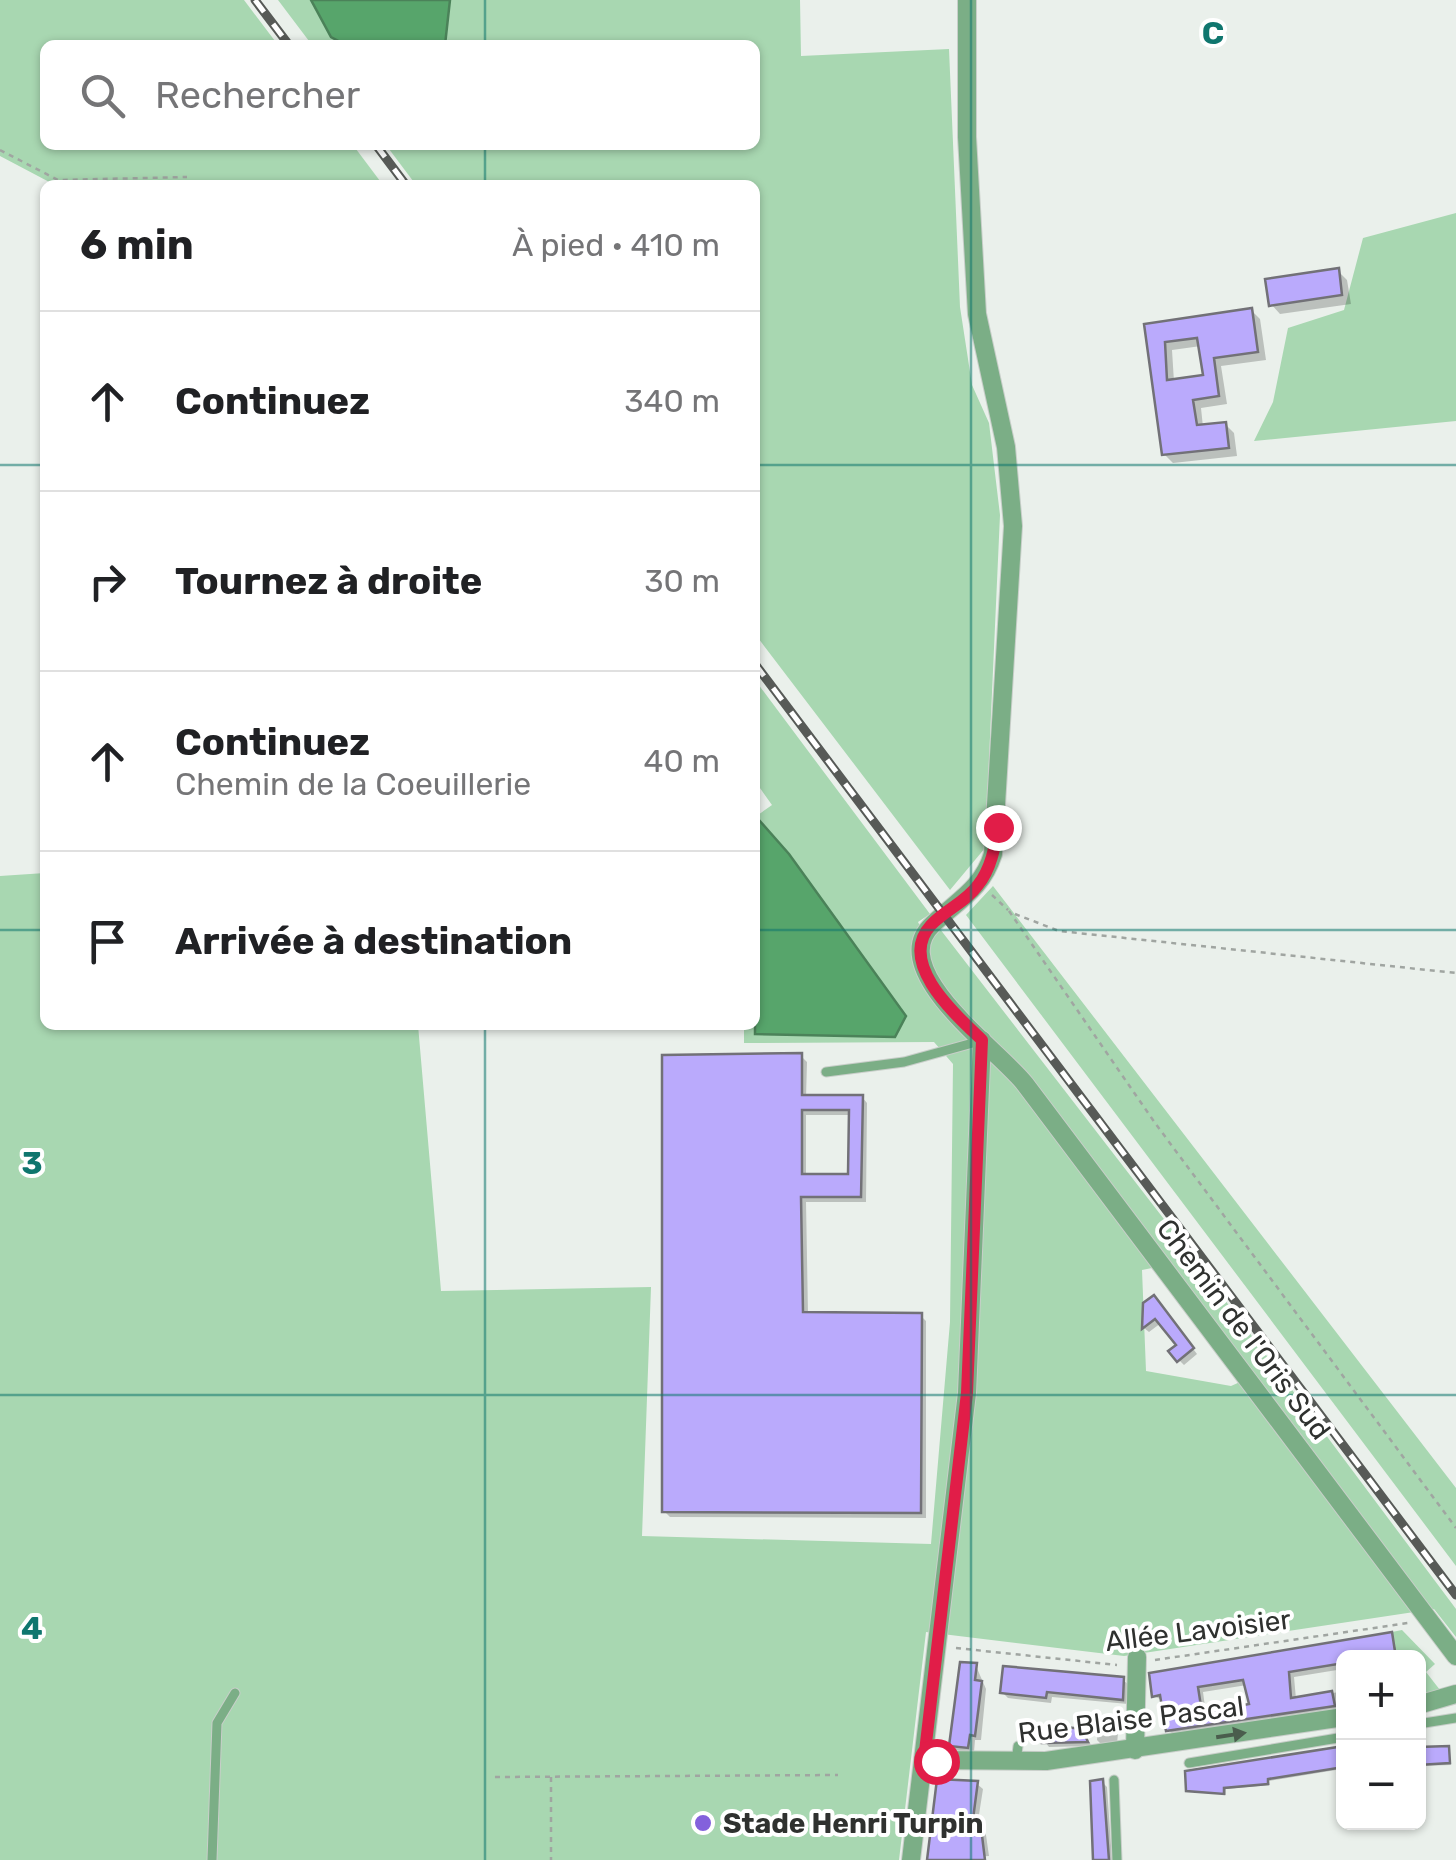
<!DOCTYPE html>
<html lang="fr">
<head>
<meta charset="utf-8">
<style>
  :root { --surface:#fff; --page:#f6f6f6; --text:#202124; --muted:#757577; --line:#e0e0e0 }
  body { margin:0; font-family:Rubik,sans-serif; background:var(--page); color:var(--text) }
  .controls { position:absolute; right:30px; bottom:30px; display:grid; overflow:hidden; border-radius:15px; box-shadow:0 2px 8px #0004 }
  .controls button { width:90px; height:90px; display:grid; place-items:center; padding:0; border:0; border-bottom:2px solid var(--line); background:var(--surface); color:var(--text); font:50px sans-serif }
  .stop { position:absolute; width:30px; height:30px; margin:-22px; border:8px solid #e11d48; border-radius:50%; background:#fff }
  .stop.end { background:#e11d48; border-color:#fff; box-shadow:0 2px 10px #0008 }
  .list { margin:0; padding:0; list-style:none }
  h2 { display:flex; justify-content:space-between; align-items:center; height:130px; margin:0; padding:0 40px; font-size:42px }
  h2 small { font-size:32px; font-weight:400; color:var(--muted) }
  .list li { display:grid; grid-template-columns:65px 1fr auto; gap:30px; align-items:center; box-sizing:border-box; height:180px; padding:0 40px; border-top:2px solid var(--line) }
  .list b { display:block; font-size:38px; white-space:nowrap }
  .list p { margin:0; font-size:32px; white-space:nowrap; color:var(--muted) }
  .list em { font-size:32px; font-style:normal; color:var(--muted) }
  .icon { flex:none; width:55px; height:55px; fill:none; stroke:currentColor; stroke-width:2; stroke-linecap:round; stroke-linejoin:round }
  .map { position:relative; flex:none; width:1456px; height:1860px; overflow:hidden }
  .search { position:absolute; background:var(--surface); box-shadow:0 2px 8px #0004; left:40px; top:40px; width:720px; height:110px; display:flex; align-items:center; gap:25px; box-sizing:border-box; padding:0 35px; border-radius:15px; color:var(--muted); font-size:38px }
  .panel { position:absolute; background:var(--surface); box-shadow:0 2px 8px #0004; left:40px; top:180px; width:720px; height:850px; border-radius:15px }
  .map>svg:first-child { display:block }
  .green { fill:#a8d7b1; fill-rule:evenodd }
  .water { fill:#57a56b; stroke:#4b8259; stroke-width:2.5 }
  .shadow { fill:#0003; fill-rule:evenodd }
  .building { fill:#baaafc; stroke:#727177; stroke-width:2.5; fill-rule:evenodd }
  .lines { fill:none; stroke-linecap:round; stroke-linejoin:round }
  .lane-casing { stroke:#c8cec9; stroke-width:11 }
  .street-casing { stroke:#c8cec9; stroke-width:20 }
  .path { stroke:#a0a5a1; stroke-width:2.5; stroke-dasharray:5 5; stroke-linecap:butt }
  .lane { stroke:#7bae86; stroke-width:9 }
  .street { stroke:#7bae86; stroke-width:18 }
  .rail-casing { stroke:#575a57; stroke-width:9 }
  .rail { stroke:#fff; stroke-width:5; stroke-dasharray:15; stroke-linecap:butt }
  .oneway { fill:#4a5d4d }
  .route { stroke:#e11d48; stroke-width:12 }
  .grid { fill:none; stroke:#0f766e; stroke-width:2.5; stroke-opacity:0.55 }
  .poi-dot { fill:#8361dc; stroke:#fff; stroke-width:4 }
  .labels { text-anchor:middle; stroke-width:8; stroke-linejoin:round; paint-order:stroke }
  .street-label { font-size:28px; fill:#2f312f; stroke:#fff }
  .poi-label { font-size:28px; font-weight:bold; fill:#2f312f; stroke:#fff; text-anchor:start }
  .grid-label { font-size:32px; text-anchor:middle; font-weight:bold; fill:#0f766e; stroke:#fff; stroke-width:8; stroke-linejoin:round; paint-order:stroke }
</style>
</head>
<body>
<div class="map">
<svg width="1456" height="1860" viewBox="0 0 1456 1860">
  <rect width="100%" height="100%" fill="#eaf0eb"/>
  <path class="green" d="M0 0H244L278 45H45V145H353L383 185H225L202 181 55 185 0 156Z
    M278 0H311L331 36 346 45H312Z
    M450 0H800L801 56 949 49 960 307 972 385 989 423 1000 515 985 848 950 890 755 634V185H416L386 145H755V45H445Z
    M1456 213V421L1254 441 1273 402 1288 328 1344 310 1363 238Z
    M755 680 930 914 918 922 926 938 940 929 1177 1236 1456 1609V1637L1434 1609 1124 1656 926 1632 899 1860H0V876L45 873V1025H418L441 1291 651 1287 642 1536 931 1544 950 1322 953 1064 934 1042 744 1043V1025H755V817L772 805 755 781ZM1157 1267 1240 1382 1231 1386 1146 1371 1142 1270Z
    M993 886 1456 1488V1566L966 915Z
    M1402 1630 1435 1664 1426 1672 1440 1690 1419 1694 1418 1658 1396 1657 1392 1632Z"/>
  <path class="water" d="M311 0H450L445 45H346L331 37Z
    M759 820 789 854 906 1016 895 1037 755 1034V823Z"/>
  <path class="shadow" d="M1338 271 1347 280 1351 304 1280 314 1271 304Z
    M1251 310 1260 319 1266 360 1221 366 1227 404 1201 408 1203 427 1226 425 1234 433 1237 456 1173 463 1164 454 1147 326ZM1201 346 1205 377 1174 382 1172 350Z
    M801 1056 807 1062 806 1098 862 1097 867 1103 866 1202H806L808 1314 920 1315 926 1321V1518L670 1517 664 1511ZM806 1115H851L850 1177H806Z
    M1158 1303 1197 1354 1184 1365 1179 1360V1346L1161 1323 1149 1332 1144 1328 1146 1304Z
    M1391 1635 1399 1658H1344V1712L1174 1735 1168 1729 1164 1701 1154 1696ZM1337 1670 1339 1692 1296 1699 1294 1677ZM1247 1685 1253 1706 1206 1714 1203 1692Z
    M976 1666 986 1689 981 1740H975L974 1752 957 1751 952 1745Z
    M1123 1680 1129 1685 1128 1704 1052 1697 1051 1703 1008 1698 1002 1692Z
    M1098 1726 1112 1728 1118 1733 1117 1744 1103 1746 1097 1740Z
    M1081 1731 1092 1746 1049 1747 1045 1742Z
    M1344 1749V1773L1336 1770 1269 1781 1270 1785 1226 1789V1795L1190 1790Z
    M1448 1749 1451 1765 1418 1766V1751Z
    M1102 1782 1107 1787 1112 1860H1094Z
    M977 1784 983 1789 978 1821 985 1828 989 1856 929 1860Z"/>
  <path class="building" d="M1339 268 1342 295 1269 306 1265 279Z
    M1252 308 1258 352 1214 358 1219 396 1193 400 1197 425 1226 422 1229 448 1162 455 1144 324ZM1197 338 1203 375 1167 380 1165 342Z
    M802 1053V1095H863L861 1197H801L803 1312 922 1313 921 1513 662 1512V1055ZM802 1110H849L848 1174H802Z
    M1154 1295 1194 1348 1177 1362 1168 1351 1176 1345 1155 1319 1142 1329 1143 1303Z
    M1392 1632 1396 1658H1344V1663L1289 1672 1291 1698 1332 1691 1335 1706 1166 1731 1160 1695 1152 1697 1149 1673ZM1243 1680 1249 1704 1202 1713 1198 1687Z
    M960 1662 977 1663 975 1680 982 1681 975 1736 970 1735 968 1748 949 1746Z
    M1003 1666 1124 1677 1123 1700 1047 1692 1046 1698 1000 1693Z
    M1065 1727 1082 1729 1088 1742 1042 1743 1043 1730 1064 1733Z
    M1344 1746V1767L1268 1779V1784L1224 1788V1794L1186 1791 1185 1771Z
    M1449 1746 1450 1763 1418 1765V1747Z
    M937 1779 978 1781 973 1819H980L985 1860H927Z
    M1103 1779 1109 1860H1093L1090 1781Z"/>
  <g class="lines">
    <g class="lane-casing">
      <path id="lane" d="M826 1072 904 1062 980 1041
        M1418 1724 1456 1718
        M1016 1762 1018 1746
        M1189 1763 1344 1737
        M1114 1780 1117 1860
        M212 1860 217 1723 235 1693"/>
    </g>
    <g class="street-casing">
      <path id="street" d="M967 0V137L977 314 1006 447 1013 526 993 854C982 889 958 900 933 924 883 970 1000 1051 1025 1084L1456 1656
        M1418 1705 1456 1694
        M1135 1750 1137 1657
        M924 1760 1046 1761 1344 1717
        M911 1860 967 1393 982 1040"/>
    </g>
    <path class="path" d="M0 150 58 180 187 177
      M992 895 1008 910
      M1009 911 1155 1123 1456 1528
      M1015 914 1059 931 1456 973
      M956 1648 1117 1665
      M1155 1660 1408 1623
      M495 1777 838 1775
      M551 1777V1860"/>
    <use href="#lane" class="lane"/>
    <use href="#street" class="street"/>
    <g class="rail-casing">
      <path id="rail" d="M255 0 289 45
        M376 145 406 185
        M755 664 1456 1595"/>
    </g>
    <use href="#rail" class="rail"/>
  </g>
  <defs><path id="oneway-solid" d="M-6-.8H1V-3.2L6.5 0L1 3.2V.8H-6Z" transform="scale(2.5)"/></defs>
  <use class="oneway" href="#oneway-solid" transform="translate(1231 1735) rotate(-9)"/>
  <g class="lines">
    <path class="route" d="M936 1761 924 1760 967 1393 982 1040C957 1016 896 963 931 925 945 910 966 902 978 885 991 869 995 847 998 827"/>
  </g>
  <path class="grid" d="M485 0V45M971 0V1860M485 145V185M0 465H45M755 465H1456M0 930H45M755 930H1456M485 1025V1860M0 1395H1456"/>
  <circle class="poi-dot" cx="703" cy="1823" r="10"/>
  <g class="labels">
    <g class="street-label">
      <text transform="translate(1244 1329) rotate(53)" y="10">Chemin de l'Oris Sud</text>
      <text transform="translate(1198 1630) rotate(-7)" y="10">Allée Lavoisier</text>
      <text transform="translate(1131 1719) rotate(-7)" y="10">Rue Blaise Pascal</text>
    </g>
    <g class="poi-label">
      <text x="723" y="1833">Stade Henri Turpin</text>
    </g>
  </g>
  <g class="grid-label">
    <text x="1213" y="44">C</text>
    <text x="32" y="1174">3</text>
    <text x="32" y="1639">4</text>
  </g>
</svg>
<div class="controls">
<button>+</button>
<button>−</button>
</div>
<div class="stop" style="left:936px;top:1761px"></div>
<div class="stop end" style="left:998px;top:827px"></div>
<div class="search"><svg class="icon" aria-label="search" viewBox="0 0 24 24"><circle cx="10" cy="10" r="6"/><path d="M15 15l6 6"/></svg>Rechercher</div>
<section class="panel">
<h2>6 min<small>À pied · 410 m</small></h2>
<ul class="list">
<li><svg class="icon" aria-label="ahead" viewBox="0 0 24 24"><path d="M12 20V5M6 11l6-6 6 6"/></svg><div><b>Continuez</b></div><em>340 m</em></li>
<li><svg class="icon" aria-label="right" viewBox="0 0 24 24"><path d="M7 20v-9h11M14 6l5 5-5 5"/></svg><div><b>Tournez à droite</b></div><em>30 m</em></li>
<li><svg class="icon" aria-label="ahead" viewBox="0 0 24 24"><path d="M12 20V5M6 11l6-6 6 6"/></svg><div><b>Continuez</b><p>Chemin de la Coeuillerie</p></div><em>40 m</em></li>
<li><svg class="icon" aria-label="arrive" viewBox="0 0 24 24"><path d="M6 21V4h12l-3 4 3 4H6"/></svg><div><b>Arrivée à destination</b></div></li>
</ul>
</section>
</div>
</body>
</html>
